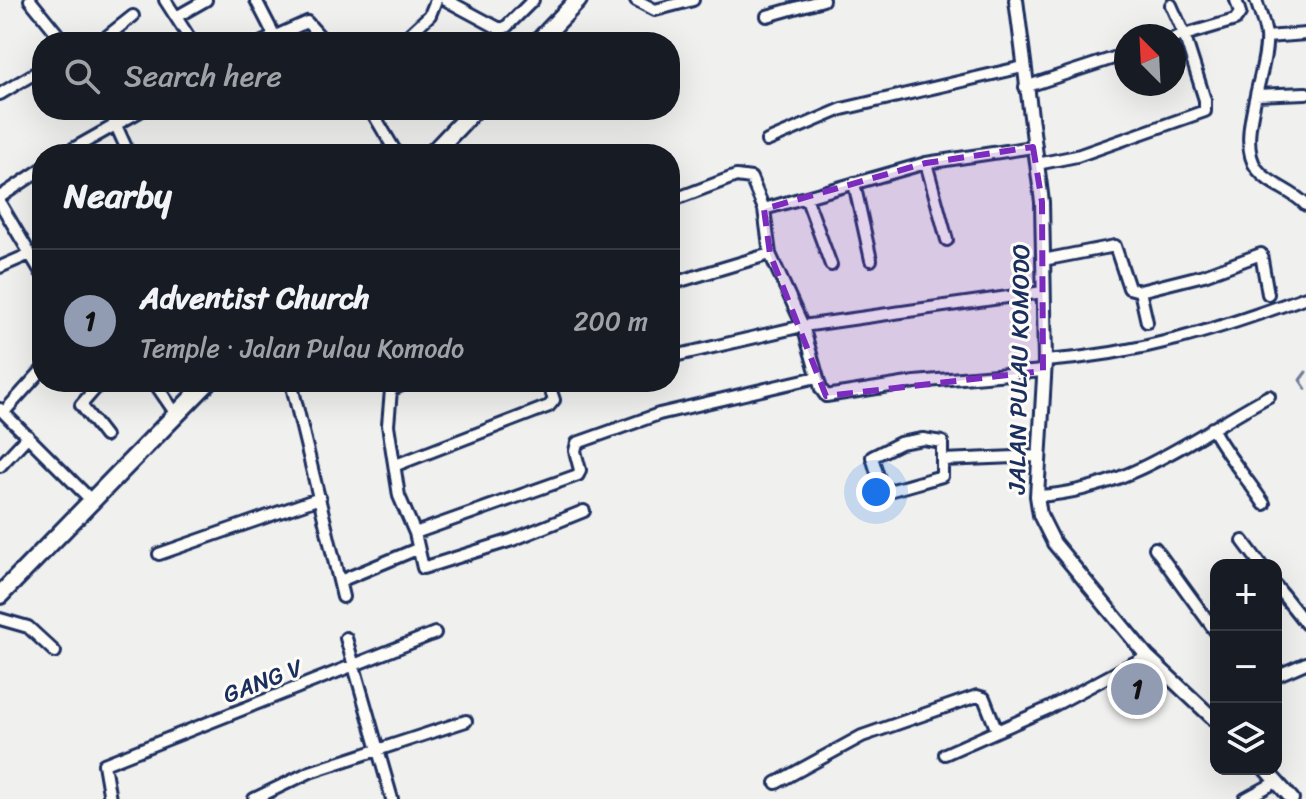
<!DOCTYPE html>
<html lang="en">
<head>
<meta charset="utf-8">
<style>
  :root { --surface:#171b24; --page:#242831; --text:#f1f3f6; --muted:#9ea1a6; --line:#363941; --accent:#919bb2 }
  body { margin:0; font-family:Sriracha,sans-serif; background:var(--page); color:var(--text) }
  .controls { position:absolute; right:24px; bottom:24px; display:grid; overflow:hidden; border-radius:16px; box-shadow:0 8px 32px #0002 }
  .controls button { width:72px; height:72px; display:grid; place-items:center; padding:0; border:0; border-bottom:2px solid var(--line); background:var(--surface); color:var(--text); font:40px sans-serif }
  .compass { position:absolute; left:1114px; top:24px; width:72px; height:72px; border-radius:50%; background:var(--surface); box-shadow:0 8px 32px #0002; rotate:336deg }
  .you { position:absolute; left:876px; top:492px; width:28px; height:28px; margin:-20px; border:6px solid #fff; border-radius:50%; background:#1a73e8; box-shadow:0 0 0 12px #1a73e833 }
  .badge { display:grid; place-items:center; width:52px; height:52px; border-radius:50%; background:var(--accent); color:#111; font-size:26px; font-weight:700 }
  .pin { position:absolute; translate:-50% -50%; border:4px solid #fff; box-shadow:0 2px 8px #0006 }
  .list { margin:0; padding:0; list-style:none }
  h2 { display:flex; justify-content:space-between; align-items:center; height:104px; margin:0; padding:0 32px; font-size:34px }
  h2 small { font-size:26px; font-weight:400; color:var(--muted) }
  .list li { display:grid; grid-template-columns:52px 1fr auto; gap:24px; align-items:center; box-sizing:border-box; height:144px; padding:0 32px; border-top:2px solid var(--line) }
  .list b { display:block; font-size:30px; white-space:nowrap }
  .list p { margin:0; font-size:26px; white-space:nowrap; color:var(--muted) }
  .list em { font-size:26px; font-style:normal; color:var(--muted) }
  .icon { flex:none; width:44px; height:44px; fill:none; stroke:currentColor; stroke-width:2; stroke-linecap:round; stroke-linejoin:round }
  .map { position:relative; flex:none; width:1306px; height:799px; overflow:hidden }
  .search { position:absolute; background:var(--surface); box-shadow:0 8px 32px #0002; left:32px; top:32px; width:648px; height:88px; display:flex; align-items:center; gap:20px; box-sizing:border-box; padding:0 28px; border-radius:32px; color:var(--muted); font-size:30px }
  .panel { position:absolute; background:var(--surface); box-shadow:0 8px 32px #0002; left:32px; top:144px; width:648px; height:248px; border-radius:32px }
  .map>svg:first-child { display:block }
  .lines { fill:none; stroke-linecap:round; stroke-linejoin:round }
  .stream { stroke:#6f7b97; stroke-width:3 }
  .minor-casing { stroke:#1b2f5e; stroke-width:16 }
  .tertiary-casing { stroke:#1b2f5e; stroke-width:18 }
  .trunk-casing { stroke:#1b2f5e; stroke-width:22 }
  .minor { stroke:#fdfcf7; stroke-width:10 }
  .tertiary { stroke:#fdfcf7; stroke-width:12 }
  .trunk { stroke:#fdfcf7; stroke-width:16 }
  .marked { fill:#7b2cbf; fill-opacity:0.2; stroke:#7b2cbf; stroke-width:6; stroke-dasharray:16 10; stroke-linejoin:round }
  .labels { text-anchor:middle; stroke-width:6; stroke-linejoin:round; paint-order:stroke }
  .street-label { font-size:24px; fill:#1b2f5e; stroke:#fdfcf7 }
</style>
</head>
<body>
<div class="map">
<svg width="1306" height="799" viewBox="0 0 1306 799">
  <rect width="100%" height="100%" fill="#f0f0ee"/>
  <filter id="ink" filterUnits="userSpaceOnUse"><feTurbulence type="fractalNoise" baseFrequency=".0125" numOctaves="2"/><feDisplacementMap in="SourceGraphic" scale="16" xChannelSelector="R" yChannelSelector="G"/><feConvolveMatrix kernelMatrix="1 2 1 2 8 2 1 2 1" color-interpolation-filters="sRGB"/></filter>
  <g filter="url(#ink)">
    <g class="lines">
      <path class="stream" d="M1306 372 1300 380 1306 389"/>
      <g class="minor-casing">
        <path id="minor" d="M30 0 64 42
          M165 0 192 42
          M256 0 274 35
          M446 0 500 29 506 27 533 0
          M636 0 655 10 693 0
          M1256 0C1259 11 1265 24 1266 36 1269 69 1234 139 1257 169 1269 185 1292 190 1306 205
          M767 16 823 0
          M176 17 206 0
          M1266 37 1306 34
          M1174 38 1235 20 1240 13 1236 0
          M100 42 133 16
          M262 42 307 22 325 42
          M401 42 430 15 436 0
          M1025 87 1126 54
          M0 94 42 69
          M1256 95 1306 93
          M109 110 129 154
          M371 110 397 154
          M767 141 842 109 1023 67
          M64 154 142 110
          M926 163 947 240
          M1037 164 1077 156 1205 111V100L1184 34 1171 5
          M854 183 871 260
          M0 197 42 169
          M806 197 831 265
          M670 201 736 176 751 178 764 209 770 254 803 326 821 389 826 396 915 382 1043 371
          M0 203 42 274
          M764 209 926 163 1033 147
          M1043 260 1115 246 1129 288 1140 291 1204 275 1261 254 1268 294
          M0 267 30 254
          M670 284 770 254
          M1140 291 1147 322
          M670 357 803 326 1043 292
          M1045 361C1140 354 1217 330 1306 297
          M101 382 81 405 105 436
          M154 382 176 414
          M291 382 343 597
          M408 382 391 390 388 425 399 496 415 533 423 568 512 540 584 511
          M0 409 92 501
          M4 412 42 370
          M1212 428C1226 455 1247 478 1264 504
          M923 439 942 442V476L889 491 882 489 872 457 900 443Z
          M943 460 1040 456
          M396 465 549 406 554 400 548 382
          M0 466 28 436
          M1037 496C1128 491 1191 438 1269 396
          M415 533 578 475 580 470 575 451 577 443 659 414 817 377
          M1243 541 1261 565
          M1155 548 1216 632
          M159 554 320 498
          M340 581 417 549
          M1276 586 1306 624
          M0 619 28 627 55 652
          M346 638 392 799
          M1276 676 1306 663
          M945 754 1049 708 1147 656
          M776 783 862 736 977 696 984 698 997 731
          M110 799 104 764 435 633
          M254 799 310 772 466 721
          M1245 799 1276 782"/>
      </g>
      <g class="tertiary-casing">
        <path id="tertiary" d="M1016 0 1042 202 1045 361 1037 496 1040 515 1054 543 1147 656 1216 721
          M1265 769 1292 799"/>
      </g>
      <g class="trunk-casing">
        <path id="trunk" d="M538 42 578 0
          M432 154 474 110
          M0 595 208 382"/>
      </g>
      <use href="#minor" class="minor"/>
      <use href="#tertiary" class="tertiary"/>
      <use href="#trunk" class="trunk"/>
    </g>
  </g>
  <path class="marked" d="M1033 147 1042 202 1043 371 826 396 770 254 764 209 926 163Z"/>
  <g class="labels">
    <g class="street-label">
      <text transform="translate(1019 369) rotate(-89)" y="8">JALAN PULAU KOMODO</text>
      <text transform="translate(263 681) rotate(-21)" y="8">GANG V</text>
    </g>
  </g>
</svg>
<div class="controls">
<button>+</button>
<button>−</button>
<button><svg class="icon" aria-label="layers" viewBox="0 0 24 24"><path d="M12 4l9 5-9 5-9-5zM3 14l9 5 9-5"/></svg></button>
</div>
<svg class="compass" viewBox="-18 -18 36 36"><path d="M0-13l5 13h-10z" fill="#e53935"/><path d="M0 13l5-13h-10z" fill="#9ea1a6"/></svg>
<div class="you"></div>
<div class="pin badge" style="left:1137px;top:689px">1</div>
<div class="search"><svg class="icon" aria-label="search" viewBox="0 0 24 24"><circle cx="10" cy="10" r="6"/><path d="M15 15l6 6"/></svg>Search here</div>
<section class="panel">
<h2>Nearby<small></small></h2>
<ul class="list">
<li><span class="badge">1</span><div><b>Adventist Church</b><p>Temple · Jalan Pulau Komodo</p></div><em>200 m</em></li>
</ul>
</section>
</div>
</body>
</html>
